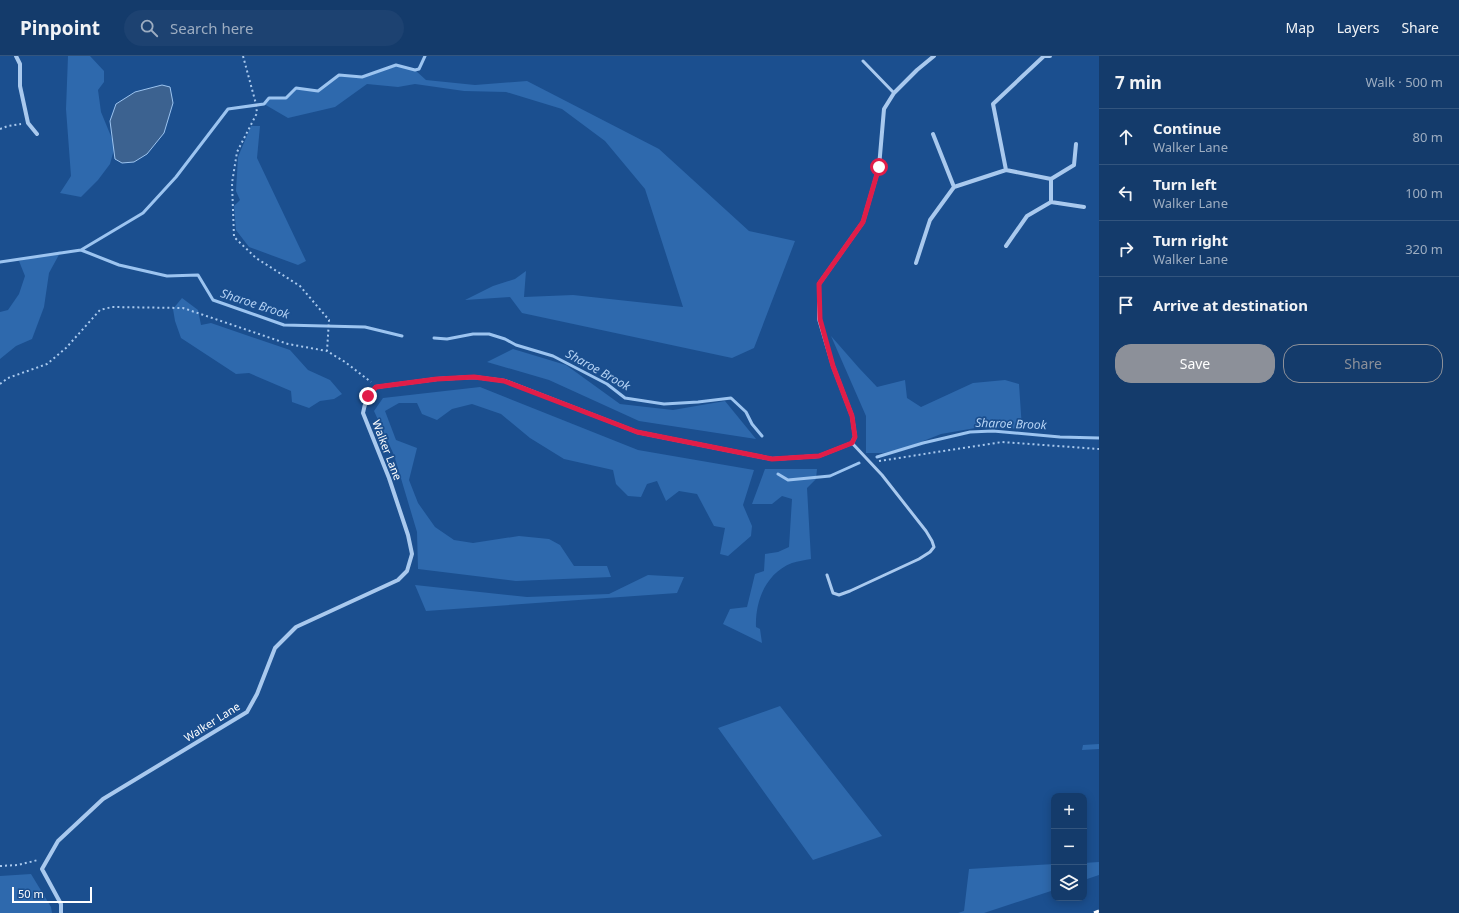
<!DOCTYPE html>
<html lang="en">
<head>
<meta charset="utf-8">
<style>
  :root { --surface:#143b6b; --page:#1d4271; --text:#f1f3f6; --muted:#9dadc1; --line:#33557e; --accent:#8c9099 }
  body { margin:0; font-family:"Noto Sans",sans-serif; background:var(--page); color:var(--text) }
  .controls { position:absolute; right:12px; bottom:12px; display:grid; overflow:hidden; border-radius:8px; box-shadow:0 2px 10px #0003 }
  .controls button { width:36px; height:36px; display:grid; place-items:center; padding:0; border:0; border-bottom:1px solid var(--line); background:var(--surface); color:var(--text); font:20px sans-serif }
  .scale { position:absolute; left:12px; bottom:10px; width:80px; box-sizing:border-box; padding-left:4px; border:2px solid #fff; border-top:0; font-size:11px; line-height:14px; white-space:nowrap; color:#fff; -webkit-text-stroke:3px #1b4f8f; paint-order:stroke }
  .stop { position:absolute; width:12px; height:12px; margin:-9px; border:3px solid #e11d48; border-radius:50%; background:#fff }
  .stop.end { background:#e11d48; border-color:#fff; box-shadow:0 1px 4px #0008 }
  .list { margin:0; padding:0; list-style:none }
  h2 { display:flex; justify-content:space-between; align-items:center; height:52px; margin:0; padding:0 16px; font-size:17px }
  h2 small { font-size:13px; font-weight:400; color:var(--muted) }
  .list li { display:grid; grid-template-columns:26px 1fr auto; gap:12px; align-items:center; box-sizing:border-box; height:56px; padding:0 16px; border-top:1px solid var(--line) }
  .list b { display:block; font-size:15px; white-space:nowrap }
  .list p { margin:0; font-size:13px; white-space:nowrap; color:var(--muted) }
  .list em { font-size:13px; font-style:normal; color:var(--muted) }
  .actions { display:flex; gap:8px; padding:12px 16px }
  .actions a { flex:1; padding:9px 0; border:1px solid var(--accent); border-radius:16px; text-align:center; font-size:14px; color:var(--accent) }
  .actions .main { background:var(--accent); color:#fff }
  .icon { flex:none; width:22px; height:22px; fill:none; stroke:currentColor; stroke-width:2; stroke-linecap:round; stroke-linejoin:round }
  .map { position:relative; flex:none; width:1099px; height:857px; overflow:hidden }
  header { display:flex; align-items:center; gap:24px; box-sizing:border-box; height:56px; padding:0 20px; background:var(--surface); border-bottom:1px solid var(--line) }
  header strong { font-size:19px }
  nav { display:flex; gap:22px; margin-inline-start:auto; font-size:14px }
  .search { width:280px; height:36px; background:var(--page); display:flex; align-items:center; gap:10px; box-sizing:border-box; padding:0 14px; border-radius:22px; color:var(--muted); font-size:15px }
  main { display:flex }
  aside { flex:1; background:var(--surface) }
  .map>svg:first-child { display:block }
  .green { fill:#2e69ad }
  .water { fill:#3c6290; stroke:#9cc4f0 }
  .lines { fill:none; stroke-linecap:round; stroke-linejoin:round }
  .stream { stroke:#9cc4f0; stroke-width:3 }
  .path { stroke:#a9c9ee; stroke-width:2; stroke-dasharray:2 3; stroke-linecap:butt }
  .service { stroke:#a9c9ee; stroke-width:3 }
  .minor { stroke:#a9c9ee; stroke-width:4 }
  .rail { stroke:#fff; stroke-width:3; stroke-dasharray:7 3; stroke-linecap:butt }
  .route { stroke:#e11d48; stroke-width:5 }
  .labels { text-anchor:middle; stroke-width:3.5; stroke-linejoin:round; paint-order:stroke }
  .street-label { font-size:11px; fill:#fff; stroke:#1b4f8f }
  .water-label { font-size:12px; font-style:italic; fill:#b5d3f5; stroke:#1b4f8f }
</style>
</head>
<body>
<header>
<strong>Pinpoint</strong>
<div class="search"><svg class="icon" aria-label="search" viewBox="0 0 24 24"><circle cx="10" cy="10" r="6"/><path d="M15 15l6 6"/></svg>Search here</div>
<nav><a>Map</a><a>Layers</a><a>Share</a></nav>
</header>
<main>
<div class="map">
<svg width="1099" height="857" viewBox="0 0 1099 857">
  <rect width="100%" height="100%" fill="#1b4f8f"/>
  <path class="green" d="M68 0H90L104 15V26L98 34 101 56 115 90 110 108 98 124 81 141 60 137 71 120 66 53Z
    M396 9 415 14 426 24 475 29 527 25 659 93 749 175 795 185 754 292 732 302 522 257 510 241 465 244 493 230 515 223 526 215 524 241 573 239 683 251 645 133 605 85 562 53 506 36 464 35 415 28 398 31 367 28 335 51 288 62 264 48 269 42H286L296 32 318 35 339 19 362 21Z
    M251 70H260L257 102 306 205 298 209 249 191 236 174 234 150 240 144 236 135 238 101Z
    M61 195 49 217 44 251 32 283 16 290 0 303V256L8 254 19 238 25 220 19 205Z
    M182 242 198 254 201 269 211 267 290 294 308 314 330 324 342 338 334 343 320 345 309 352 292 346 291 335 249 317 236 318 181 282 175 265 173 253Z
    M831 280 859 312 877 331 905 324 907 342 921 351 973 327 1005 324 1019 328 1022 373 981 371 941 378 903 393 883 397H866V360Z
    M513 293 566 309 620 348 673 354 725 345 756 383 639 365 549 324 487 306Z
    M480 331 638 394 754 414 743 449 752 470 751 480 728 500 720 498 725 472 714 470 697 438 679 435 666 445 657 425 647 428 641 441 628 440 616 428 613 414 564 403 530 382 501 358 472 348 452 353 437 364 422 358 417 347H399L385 355 396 384 417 392 409 424 418 447 435 471 454 484 473 487 519 480 549 483 560 489 574 510H607L611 521 516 525 418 513 417 476 394 399 374 355 383 342Z
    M765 413H817L816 423 807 432 811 503C805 504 798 505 792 507 766 517 755 545 756 571L760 573 762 587 723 568 730 553 747 551 755 518 764 515 765 498 778 496 789 491 792 443 782 440 772 448H752Z
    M648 519 684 521 677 537 426 555 415 529 527 541 609 538Z
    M780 650 882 780 813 804 718 672Z
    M1099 688V693L1082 694 1083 689Z
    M1099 806V819L1084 824V807Z
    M1054 808V834L984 857H958L964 855 969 813Z
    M31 818 51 851 52 857H0V820Z"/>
  <path class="water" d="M162 29 170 31 173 47 164 77 147 98 134 106 122 107 115 103 110 65 116 48 135 36Z"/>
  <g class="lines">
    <path class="stream" d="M81 194 143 157 176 121 228 53 264 48 269 42H286L296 32 318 35 339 19 362 21 396 9 415 14 419 13 425 0
      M0 206 81 194 119 209 167 220 198 219 213 244 284 269 365 271 402 280
      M434 282 447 283 473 278H489L505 283 516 289 553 300 607 328 625 342 664 348 698 346 731 342 746 356 752 368 762 380
      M877 401 923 387 970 376 993 375 1060 381 1099 382
      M778 418 788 424 830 420 859 407"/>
    <path class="path" d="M243 0 256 48 257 57 237 96 232 127 234 181 256 202 300 230 329 264 327 295 345 306 371 326
      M0 73 8 70 21 68
      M0 328 8 322 47 308 66 292 100 254 112 251 183 252 288 288 327 295
      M879 405 1002 386 1099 393
      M0 810 18 809 38 804"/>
    <path class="service" d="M863 5 894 37
      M827 519 833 537 839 539 850 535 919 503 930 496 934 491 932 485 926 475 882 419 852 387"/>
    <path class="minor" d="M16 0 20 8V30L28 67 37 78
      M1044 0H1050
      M933 78 954 131
      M1051 123 1074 109 1076 88
      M1051 146 1084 151
      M1006 190 1027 160 1051 146V123L1006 114
      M916 207 930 164 954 131 1006 114 993 48 1044 0
      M61 857V848L42 813 58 785 103 743 247 656 257 638 275 592 296 571 398 524 407 515 412 498 408 479 389 422 363 357C365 346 368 339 376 331L437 323 474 321 505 325 637 376 772 403 819 400 852 387 855 381 852 360 833 310 819 263V228L863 166 879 111 884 53 894 37 917 14 934 0"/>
    <path class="rail" d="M1094 857 1099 855"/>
  </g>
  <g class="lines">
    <path class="route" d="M368 340 376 331 437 323 474 321 504 325 637 376 772 403 819 400 852 387 855 381 852 360 833 310 820 263 819 228 863 166 879 111"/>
  </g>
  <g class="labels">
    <g class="street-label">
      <text transform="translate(387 394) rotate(69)" y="4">Walker Lane</text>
      <text transform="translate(212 666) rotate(-32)" y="4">Walker Lane</text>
    </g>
    <g class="water-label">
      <text transform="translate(255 248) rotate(18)" y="4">Sharoe Brook</text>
      <text transform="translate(598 314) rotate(29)" y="4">Sharoe Brook</text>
      <text transform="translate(1011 368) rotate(2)" y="4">Sharoe Brook</text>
    </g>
  </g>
</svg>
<div class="controls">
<button>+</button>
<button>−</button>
<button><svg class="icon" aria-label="layers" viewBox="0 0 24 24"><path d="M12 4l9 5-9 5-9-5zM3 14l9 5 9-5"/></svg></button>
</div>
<div class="scale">50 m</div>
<div class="stop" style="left:879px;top:111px"></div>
<div class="stop end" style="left:368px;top:340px"></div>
</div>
<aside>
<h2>7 min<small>Walk · 500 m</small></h2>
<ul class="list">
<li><svg class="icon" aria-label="ahead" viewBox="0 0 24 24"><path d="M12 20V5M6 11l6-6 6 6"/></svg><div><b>Continue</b><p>Walker Lane</p></div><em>80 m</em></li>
<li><svg class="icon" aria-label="left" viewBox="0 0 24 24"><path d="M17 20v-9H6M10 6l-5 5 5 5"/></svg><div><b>Turn left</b><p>Walker Lane</p></div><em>100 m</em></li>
<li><svg class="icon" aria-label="right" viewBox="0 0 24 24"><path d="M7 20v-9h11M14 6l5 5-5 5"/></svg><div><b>Turn right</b><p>Walker Lane</p></div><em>320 m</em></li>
<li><svg class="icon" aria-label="arrive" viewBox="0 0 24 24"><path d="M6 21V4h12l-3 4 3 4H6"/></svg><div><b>Arrive at destination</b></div></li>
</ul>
<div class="actions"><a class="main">Save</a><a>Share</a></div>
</aside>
</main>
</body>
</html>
